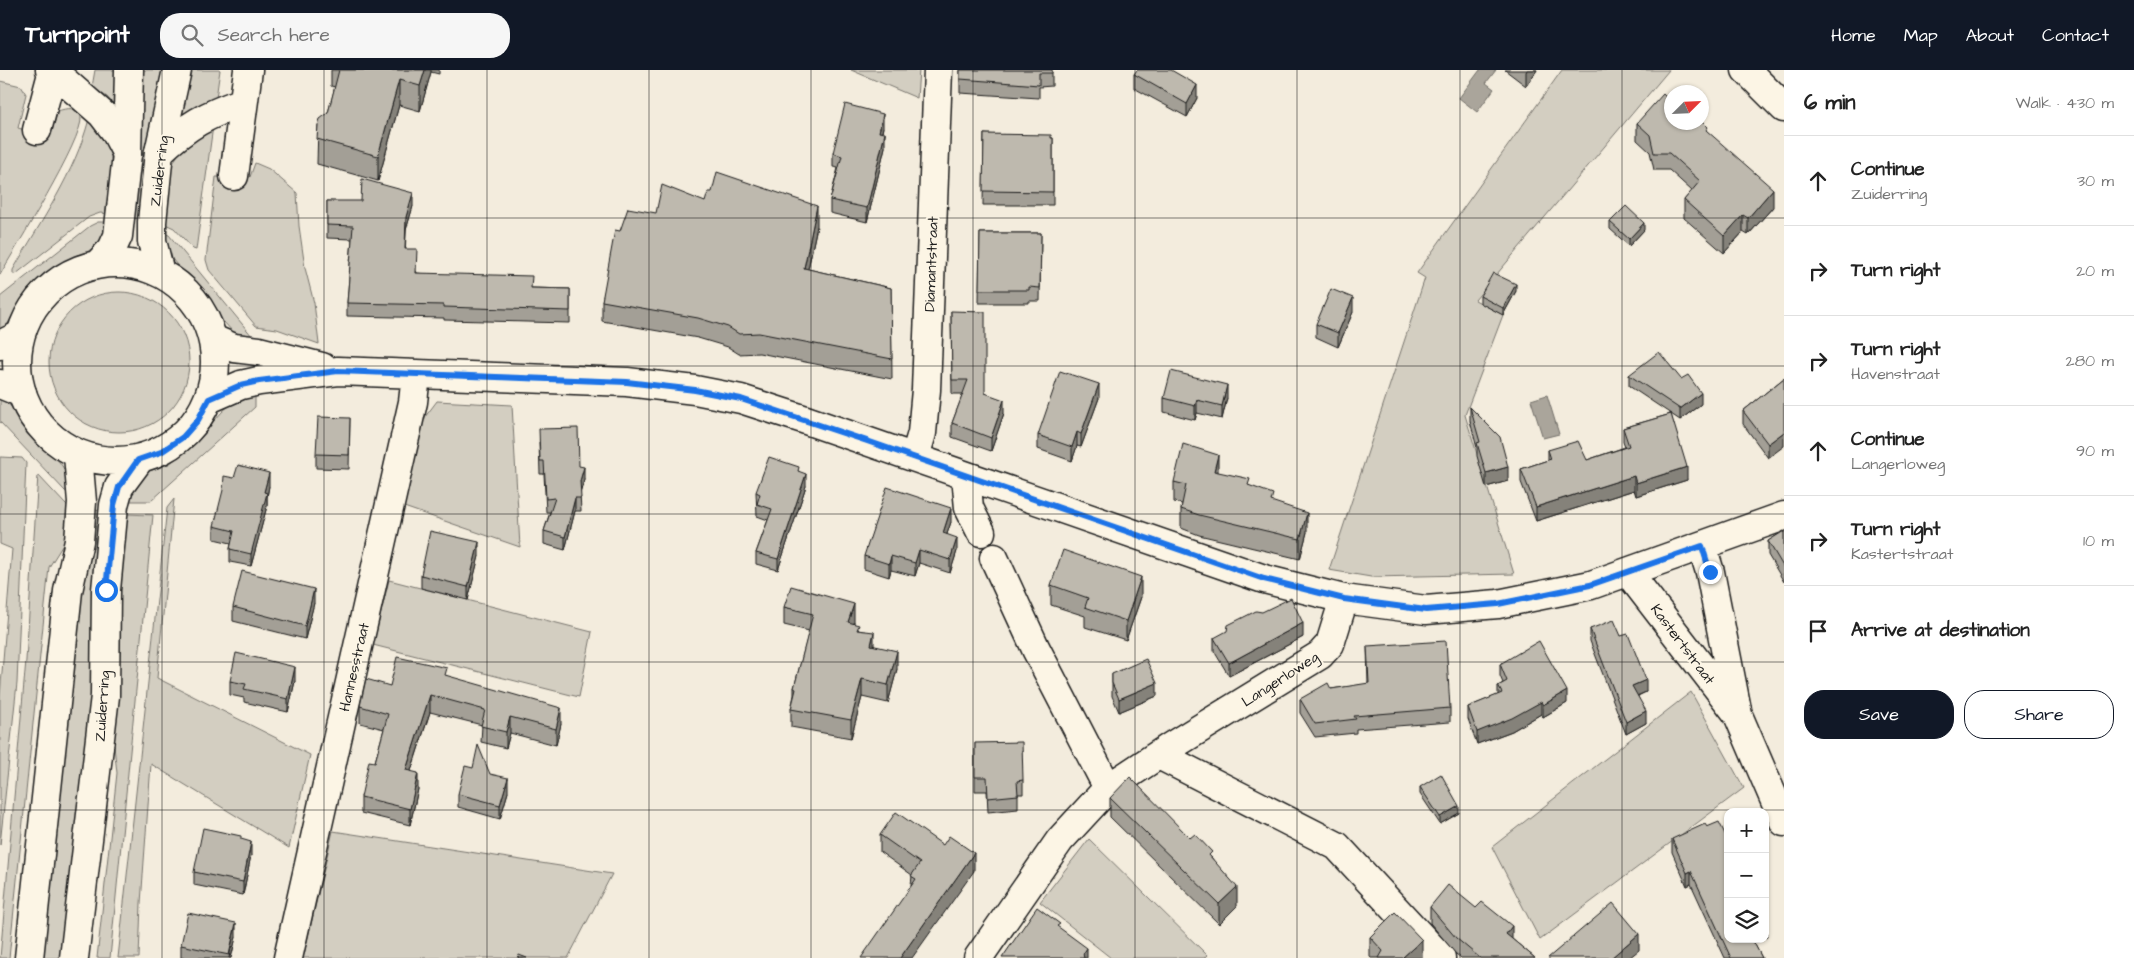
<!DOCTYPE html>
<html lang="en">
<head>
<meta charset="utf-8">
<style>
  :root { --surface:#fff; --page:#f6f6f6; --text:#222; --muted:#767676; --line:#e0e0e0; --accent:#111827 }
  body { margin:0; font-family:"Architects Daughter",sans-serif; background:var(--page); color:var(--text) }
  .controls { position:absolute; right:15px; bottom:15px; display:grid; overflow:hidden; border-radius:10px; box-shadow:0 1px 4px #0004 }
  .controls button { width:45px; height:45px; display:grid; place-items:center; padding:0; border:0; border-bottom:1px solid var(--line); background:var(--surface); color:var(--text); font:25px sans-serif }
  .compass { position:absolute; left:1664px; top:15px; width:45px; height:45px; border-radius:50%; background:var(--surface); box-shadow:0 1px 4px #0004; rotate:66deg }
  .stop { position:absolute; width:15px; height:15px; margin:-11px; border:4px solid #1a73e8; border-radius:50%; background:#fff }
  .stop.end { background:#1a73e8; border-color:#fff; box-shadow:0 1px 5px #0008 }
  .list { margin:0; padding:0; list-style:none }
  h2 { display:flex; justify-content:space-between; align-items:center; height:65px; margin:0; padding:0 20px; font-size:21px }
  h2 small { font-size:16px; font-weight:400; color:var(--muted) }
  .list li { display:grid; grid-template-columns:32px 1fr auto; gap:15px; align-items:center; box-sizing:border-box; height:90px; padding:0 20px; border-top:1px solid var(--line) }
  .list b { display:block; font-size:19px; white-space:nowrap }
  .list p { margin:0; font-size:16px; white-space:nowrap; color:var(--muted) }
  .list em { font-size:16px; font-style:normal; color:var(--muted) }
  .actions { display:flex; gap:10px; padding:15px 20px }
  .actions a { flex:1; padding:11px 0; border:1px solid var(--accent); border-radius:20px; text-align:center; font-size:18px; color:var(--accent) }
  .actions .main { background:var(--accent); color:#fff }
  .icon { flex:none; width:28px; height:28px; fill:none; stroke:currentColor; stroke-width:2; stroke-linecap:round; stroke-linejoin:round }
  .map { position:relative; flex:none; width:1784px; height:888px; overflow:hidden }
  header { display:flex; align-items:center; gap:30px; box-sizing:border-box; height:70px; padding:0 25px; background:var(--accent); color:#fff }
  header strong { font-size:24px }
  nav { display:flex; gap:28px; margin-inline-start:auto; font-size:18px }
  .search { width:350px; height:45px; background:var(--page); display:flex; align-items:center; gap:12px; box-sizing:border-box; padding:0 18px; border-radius:20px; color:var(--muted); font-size:19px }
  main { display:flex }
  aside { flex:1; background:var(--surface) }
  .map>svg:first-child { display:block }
  .green { fill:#d3cec1; stroke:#78756e }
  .water { fill:#aaa59b; stroke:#716e68 }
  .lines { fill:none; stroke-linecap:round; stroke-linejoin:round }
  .minor-casing { stroke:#1c1c1c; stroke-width:31 }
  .major-casing { stroke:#1c1c1c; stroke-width:31 }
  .minor { stroke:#fcf5e5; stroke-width:28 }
  .major { stroke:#fcf5e5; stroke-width:28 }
  .wall { fill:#a39f96; stroke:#1c1c1c }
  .shaded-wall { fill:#85827a; stroke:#1c1c1c }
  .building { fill:#beb9ae; stroke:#1c1c1c }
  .route { stroke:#1a73e8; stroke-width:6 }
  .grid { fill:none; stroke:#1c1c1c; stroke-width:1; stroke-opacity:0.55 }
  .labels { text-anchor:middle; stroke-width:4; stroke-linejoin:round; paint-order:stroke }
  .street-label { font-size:15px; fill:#1c1c1c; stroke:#fcf5e5 }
</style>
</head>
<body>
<header>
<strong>Turnpoint</strong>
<div class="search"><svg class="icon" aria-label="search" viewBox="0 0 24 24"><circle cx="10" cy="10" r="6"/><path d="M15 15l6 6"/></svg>Search here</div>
<nav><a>Home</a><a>Map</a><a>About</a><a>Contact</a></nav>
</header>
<main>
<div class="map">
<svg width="1784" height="888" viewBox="0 0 1784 888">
  <rect width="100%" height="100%" fill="#f3ecdd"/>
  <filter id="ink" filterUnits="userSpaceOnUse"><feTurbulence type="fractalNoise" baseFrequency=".02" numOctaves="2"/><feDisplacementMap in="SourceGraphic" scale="10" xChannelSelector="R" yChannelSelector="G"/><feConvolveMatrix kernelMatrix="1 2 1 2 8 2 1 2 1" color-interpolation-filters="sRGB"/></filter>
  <g filter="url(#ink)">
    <path class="green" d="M95 0H116L117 38 107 27 92 17Z
      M136 0H164L140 149 128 148Z
      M188 0H220L216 28 177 49Z
      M851 0H919L917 28Z
      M1562 0H1669L1475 230 1503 245 1465 345 1514 504 1371 507 1329 500 1425 208 1417 203Z
      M0 11 21 16 26 24 18 58 50 67 58 41C66 38 79 36 81 47 84 68 14 180 0 205Z
      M89 49C118 72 113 111 111 144L100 143 89 147 16 204H13V200C41 151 75 103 89 49Z
      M213 56 196 180 193 179 174 158 163 153C164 130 165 101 180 82 187 72 203 64 213 56Z
      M255 93 269 99 297 123 299 156 305 198 314 233 319 274 277 259 256 256 209 200 206 190 216 107H250Z
      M98 152H108C102 187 62 189 40 210 26 223 17 241 6 256L0 260V227L90 156Z
      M161 162 169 165 252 266V271L234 263 222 250 205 223 181 200 168 184Z
      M49 292a70 70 0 1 1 140 0a70 70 0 1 1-140 0Z
      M255 323V337L151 431H125L146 402 169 394 191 377 222 342 235 330Z
      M0 329C15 335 18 349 27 361 32 367 39 372 45 377 59 389 71 405 71 424L65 421 0 352Z
      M437 331 512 335 520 477 404 437 422 351Z
      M0 387 22 388 26 393 17 613 0 775V627L12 479 0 474Z
      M38 405 66 435 72 437 69 465 49 497 9 888H0L26 590Z
      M174 429 157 608 310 685 289 778 151 694 141 833 139 888H118L167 438Z
      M94 440 105 441 98 582 69 888H38L73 559Z
      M123 444 153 445 110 888H97L117 703 111 649Z
      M389 510 592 562 579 627 373 575Z
      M1691 622 1744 718 1540 870 1492 777Z
      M333 761 612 804 568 888H303Z
      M1089 769 1207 885 1204 888H1111L1040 832Z"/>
    <path class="water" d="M1480 0H1496L1486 13 1494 19 1477 42 1459 28Z
      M1547 325 1559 364 1543 368 1531 330Z"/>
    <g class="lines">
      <g class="minor-casing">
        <path id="minor" d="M50 0 53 1 102 44 115 61 127 84
          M1746 0 1784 38
          M37 60 53 0
          M159 82C188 55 206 45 243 32
          M234 106 248 0
          M213 269 234 278 259 281 322 297
          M0 275 20 265
          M0 314 22 323
          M209 329 241 315 259 311 338 301 627 312 695 320 741 329 803 349 1264 509 1344 529 1426 540 1498 534 1591 515 1784 446
          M915 387 922 363 926 320 938 0
          M966 406 969 438 981 462
          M1702 476 1710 502 1738 645 1784 752
          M994 488 1036 579 1108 718
          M1628 502 1736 642
          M1159 685 1337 776 1441 888
          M288 888 413 332 416 305
          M978 888 1060 770 1108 718 1170 677 1320 585 1330 574 1344 529"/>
      </g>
      <g class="major-casing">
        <path id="major" d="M17 292a99 99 0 1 1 198 0a99 99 0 1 1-198 0Z
          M98 194 112 179 118 166 127 84 129 0
          M160 203 152 171V152L159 82 177 0
          M29 888 68 521 79 471 82 432 78 385
          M74 888 105 626 106 520 114 435 119 417 139 390"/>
      </g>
      <use href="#minor" class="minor"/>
      <use href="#major" class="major"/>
    </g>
    <path class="wall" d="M331 0H439V4L431 2 420 41 399 35 378 111 317 94 318 55 328 43 335 17 331 16Z
      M960 0H1052V16L1039 17V28L960 23Z
      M1505 0H1537L1526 16Z
      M1134 4 1197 28 1187 47 1134 18Z
      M1672 33 1708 62 1773 137 1748 165 1743 162 1724 183 1684 148V130L1692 121 1669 100H1654L1650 82 1637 70V53Z
      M883 57 882 63 885 77 867 152 830 143V130L838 98 833 97V83Z
      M984 64 1053 68V135H983Z
      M327 131 413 136 406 160 405 179 417 203 532 218 570 219V253L444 250V248L347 246V233L352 169 327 168Z
      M705 132 817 156 808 199 891 218 892 309 759 283 739 284 728 277 698 268 602 251V231L620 161Z
      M1610 152 1644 160 1629 176 1610 159Z
      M980 163H1041L1040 231H1029V233H979Z
      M1516 221 1503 245 1480 233V226Z
      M951 241 985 323 1004 343 991 381 952 367V353L963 324H952Z
      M1353 242 1338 277 1316 267V254Z
      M1629 305 1701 334 1680 350 1671 344 1687 410 1636 426 1634 420 1536 451 1521 412V399L1548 390V380L1587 390 1625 377 1623 372V358L1671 344 1629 316Z
      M1784 308 1768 388 1743 354V341Z
      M1099 328 1081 377 1077 376 1072 391 1038 379V365Z
      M1164 328H1227L1222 349 1197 343 1195 350 1164 342Z
      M1470 337 1508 411 1486 417 1477 386V378L1470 351Z
      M350 348 349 399 316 398V384Z
      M539 372 579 396 584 410 580 423 581 441H575L565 480 544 474V461L550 442H546L544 404H540Z
      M799 401 806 416 778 500 756 494V483L768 450 757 446 756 422Z
      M1218 402 1250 416 1273 432 1307 462 1300 489 1199 465 1181 458V439L1182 434 1174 432V412Z
      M269 416 267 427V436L251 496 230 492V479L231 473 214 469V456Z
      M951 452 947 464 957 481 950 503 919 493 915 506 891 500 889 507 864 499V486Z
      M1784 461V512L1768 485V471Z
      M479 486 468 530 421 518V505Z
      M1051 515 1141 527 1126 570 1085 557V546L1051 535Z
      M314 533 305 569 233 551V537Z
      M784 537 854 552V553L859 560 897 599 888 633 862 627 851 668 791 657V639L794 625V618L809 561 784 555Z
      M1590 559 1621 566 1646 622 1638 626 1646 653 1626 664 1590 571Z
      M1303 567 1229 606 1214 581V568Z
      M1367 576 1450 638V652L1356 659V663L1315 667 1300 643V629L1331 619 1368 614Z
      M1500 594 1567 633 1543 647 1541 644 1512 661 1477 674 1468 649V637L1498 625V616L1503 613 1500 606Z
      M1112 604 1157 626 1119 642 1112 626Z
      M447 606 561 654 556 675 510 663 506 678 481 672 482 655 430 642 411 701 418 719 410 755 361 743V727L375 692 384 659 360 653V636L390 616Z
      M230 611H295L288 642 244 632V628L230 625Z
      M975 673 1023 710V724H1018V739L988 742 987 721H975Z
      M490 704 508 722 500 749 458 737V724Z
      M1420 717 1459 743 1440 754 1420 724Z
      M1110 728 1190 768 1212 788 1237 836 1219 854 1110 747Z
      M880 765 974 801 911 816 912 805 880 782Z
      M1672 769 1754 873 1762 888H1725L1691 814 1687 816 1672 782Z
      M251 785 243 825 194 815V802Z
      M1430 837 1512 869 1535 888H1461L1456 884 1430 853Z
      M236 867 231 888H181V875Z
      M1370 867 1422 888H1371L1370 887Z"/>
    <path class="shaded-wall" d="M425 0H431V2L420 41V16Z
      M1527 0H1537L1526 16V2Z
      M399 10V35L378 111V86Z
      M1197 15V28L1187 47V34Z
      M883 44V57L879 75V62Z
      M885 63V77L867 152V138Z
      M1773 119V137L1748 165V148Z
      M413 123V136L406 160 405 192 406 147Z
      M817 136V156L804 218V198Z
      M1743 145V162L1724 183V166Z
      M1644 153V160L1629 176V169Z
      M1516 214V221L1503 245V238Z
      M1353 228V242L1338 277V263Z
      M1099 314V328L1081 377V364Z
      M1227 315V328L1222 349V336Z
      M1701 323V334L1680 350V339Z
      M1004 330V343L991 381V368Z
      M1197 330V343L1195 350V336Z
      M1077 362V376L1072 391V377Z
      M1784 362V376L1768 388V374Z
      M1218 385V405L1214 401Z
      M584 397V410L580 424V411Z
      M1508 397V411L1486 417V403Z
      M1687 397V410L1636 426V413Z
      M269 403V416L267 427V436L251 496V484L264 422Z
      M806 404V416L778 500V489Z
      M1634 406V420L1536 451V437Z
      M575 428V441L565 480V467Z
      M951 438V452L943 476V463Z
      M1307 443V462L1300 489V469Z
      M957 468V481L950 503V490Z
      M479 472V486L468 530V517Z
      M919 480V493L915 506V493Z
      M891 486V500L889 507V494Z
      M1141 507V527L1126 570V551Z
      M314 519V533L305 569V556Z
      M854 534V552L848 570V552Z
      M1303 553V567L1229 606V593Z
      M874 562V579L871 575Z
      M897 581V599L888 633V615Z
      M295 597V611L288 642V629Z
      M862 609V627L851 668V650Z
      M1646 610V622L1632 628V616Z
      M1157 613V626L1119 642V629Z
      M1567 621V633L1543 647V635Z
      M430 625V642L406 716V700Z
      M1541 632V644L1512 661 1477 674V662Z
      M561 638V654L556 675V659Z
      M1646 641V653L1626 664V652Z
      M510 647V663L506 678V662Z
      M418 703V719L410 755V739Z
      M508 708V722L500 749V735Z
      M1459 736V743L1440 754V747Z
      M251 772V785L243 825V812Z
      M974 783V801L912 888H900Z
      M1691 801V814L1687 816V803Z
      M1237 817V836L1219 854V834Z
      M236 853V867L231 888H229Z
      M1767 853V867L1765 868V854Z
      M1512 856V872L1506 864Z
      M1639 864V880L1629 888H1611Z
      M1748 869H1761L1748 875Z
      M1422 870V888H1403V887Z
      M1087 878V888H1083V884Z"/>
    <path class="building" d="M339 0H425L420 16 399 10 378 86 317 69 318 55 320 49 328 43Z
      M960 0H1052V3H1039V15L960 9Z
      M1137 0H1171L1197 15 1187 34 1134 4Z
      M1663 24 1672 33V52H1702V51L1708 57 1706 60 1773 119 1748 148 1743 145 1724 166 1684 130 1700 111 1669 83H1654L1650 65 1637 53Z
      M845 34 883 44 879 62 885 63 867 138 830 130 842 86 833 83Z
      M984 64 1051 65V68H1053V122L983 121Z
      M717 102 817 136 804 198 891 218 892 289 759 263 739 264 728 257 698 248 602 231 615 160 620 161 628 138 656 143 662 115 705 132 708 122H712Z
      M362 109 413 123 406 147 405 179H417L416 203 532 206 531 218 570 219V241L444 237V235L347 233 353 156 327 155V131H361Z
      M1626 136 1644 153 1629 169 1610 152Z
      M980 163H1041L1040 218 1029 217V220H979Z
      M1493 203 1516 214 1503 238 1480 226Z
      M1331 219 1353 228 1338 263 1316 254Z
      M951 241 985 242V323L1004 330 991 368 952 353 968 310H952Z
      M1659 282 1681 309 1688 305 1701 323 1680 339 1629 305Z
      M1060 301 1099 314 1081 364 1077 362 1072 377 1038 365Z
      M1171 301 1227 315 1222 336 1197 330 1195 336 1164 328Z
      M1784 308V362L1768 374 1743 341Z
      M1470 337 1500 367 1508 397 1486 403 1477 373 1480 372Z
      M1671 344 1687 397 1636 413 1634 406 1536 437 1521 399 1551 389 1548 380 1578 371 1587 390 1629 376 1623 358Z
      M318 347 350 348 349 385 316 384Z
      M578 358 579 396 584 397 580 411 581 428H575L565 467 544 461 555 428 546 429 544 391H540L539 359Z
      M1183 374 1218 385 1214 401 1250 409 1248 415 1273 424 1271 431 1307 443 1300 469 1199 445 1181 439 1186 415 1174 412Z
      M769 387 799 397 798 401 806 404 778 489 756 483 772 439 757 434 760 424 756 422Z
      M238 395 269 403 264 422 267 423 251 484 230 479 234 461 214 456 223 420 224 406 234 408Z
      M887 417 951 438 943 463 957 468 950 490 919 480 915 493 891 486 889 494 864 486Z
      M430 461 479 472 468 517 421 505Z
      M1784 461V498L1768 471Z
      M1063 480 1141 507 1126 551 1085 537 1088 528 1051 515Z
      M242 501 314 519 305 556 233 537Z
      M791 516 854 534 848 552 859 555 857 560 874 562 871 575 897 581 888 615 862 609 851 650 791 639 796 619 794 618 813 544 784 537Z
      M1291 528 1303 553 1229 593 1214 568 1227 561 1228 555 1256 541 1262 542Z
      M1614 550 1621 566 1628 564 1646 610 1632 616 1646 641 1626 652 1590 559Z
      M1446 571 1450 638 1354 646 1356 649 1315 654 1300 629 1328 613 1331 619 1369 613 1367 576Z
      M1539 571 1567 621 1543 635 1541 632 1512 648 1477 662 1468 637 1502 623 1498 616 1507 611 1500 594Z
      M236 583 295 597 288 629 244 619 246 614 230 611Z
      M397 587 447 598 445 605 561 638 556 659 510 647 506 662 481 656 485 640 430 625 406 700 418 703 410 739 361 727 369 691 375 692 388 644 360 636 366 609 390 616Z
      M1146 589 1157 613 1119 629 1112 613V604Z
      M1022 672 1023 710 1017 711 1018 725 988 728 987 707H975V673Z
      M478 675 490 704 508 708 500 735 458 724 465 696 473 698Z
      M1441 704 1459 736 1440 747 1420 717Z
      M1130 707 1190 768 1195 764 1212 782 1209 785 1237 817 1219 834 1110 728Z
      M896 742 943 775 949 766 974 783 900 888H861L916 809 911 806 920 793 880 765Z
      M1719 752 1728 770V869H1752L1762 888H1731L1691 801 1687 803 1672 769 1705 754 1707 757Z
      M203 758 241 766V769L251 772 243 812 194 802Z
      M1448 815 1476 838 1482 832 1512 856 1506 864 1535 888H1480L1456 868 1430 837Z
      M1613 833 1639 864 1611 888H1548Z
      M1037 837 1060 854 1057 856 1087 878 1083 884 1084 888H1002Z
      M1395 842 1422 870 1403 887 1405 888H1379L1383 881 1370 867Z
      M188 843 236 853 229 885 181 875Z
      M519 885 527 888H518Z"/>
  </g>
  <g class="lines" filter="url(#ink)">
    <path class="route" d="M106 520 114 435 119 417 138 390 161 382 183 367 198 350 209 329 241 315 259 311 338 301 627 312 695 320 741 329 867 371 1264 509 1344 529 1426 540 1498 534 1590 515 1702 476 1710 502"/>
  </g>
  <path class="grid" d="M162 0V888M324 0V888M487 0V888M649 0V888M811 0V888M973 0V888M1135 0V888M1297 0V888M1460 0V888M1622 0V888M0 148H1784M0 296H1784M0 444H1784M0 592H1784M0 740H1784"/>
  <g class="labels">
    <g class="street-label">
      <text transform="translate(159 101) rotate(-83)" y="5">Zuiderring</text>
      <text transform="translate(931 194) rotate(-88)" y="5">Diamantstraat</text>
      <text transform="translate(1683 574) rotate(53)" y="5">Kastertstraat</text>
      <text transform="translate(354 597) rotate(-77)" y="5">Hannesstraat</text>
      <text transform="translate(1280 609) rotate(-33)" y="5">Langerloweg</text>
      <text transform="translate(102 636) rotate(-86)" y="5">Zuiderring</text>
    </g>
  </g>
</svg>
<div class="controls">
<button>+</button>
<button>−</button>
<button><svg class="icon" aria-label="layers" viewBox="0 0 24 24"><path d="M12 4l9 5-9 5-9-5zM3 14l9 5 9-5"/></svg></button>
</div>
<svg class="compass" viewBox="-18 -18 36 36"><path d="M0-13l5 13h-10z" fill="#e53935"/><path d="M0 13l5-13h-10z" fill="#767676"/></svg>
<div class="stop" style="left:106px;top:520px"></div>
<div class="stop end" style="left:1710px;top:502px"></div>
</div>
<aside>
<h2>6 min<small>Walk · 430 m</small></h2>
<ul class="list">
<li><svg class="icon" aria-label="ahead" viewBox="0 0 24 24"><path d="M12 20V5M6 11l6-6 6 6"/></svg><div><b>Continue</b><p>Zuiderring</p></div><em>30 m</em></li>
<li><svg class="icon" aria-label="right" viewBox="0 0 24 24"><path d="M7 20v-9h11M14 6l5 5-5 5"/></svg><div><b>Turn right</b></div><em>20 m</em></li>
<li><svg class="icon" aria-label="right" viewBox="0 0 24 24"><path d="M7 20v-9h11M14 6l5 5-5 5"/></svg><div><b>Turn right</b><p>Havenstraat</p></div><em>280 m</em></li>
<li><svg class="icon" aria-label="ahead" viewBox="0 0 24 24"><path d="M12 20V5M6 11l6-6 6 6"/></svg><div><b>Continue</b><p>Langerloweg</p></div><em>90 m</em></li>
<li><svg class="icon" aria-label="right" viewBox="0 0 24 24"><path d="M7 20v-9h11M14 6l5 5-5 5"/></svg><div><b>Turn right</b><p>Kastertstraat</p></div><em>10 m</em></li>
<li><svg class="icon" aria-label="arrive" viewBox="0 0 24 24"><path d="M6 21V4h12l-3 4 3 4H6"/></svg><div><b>Arrive at destination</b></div></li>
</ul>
<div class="actions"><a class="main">Save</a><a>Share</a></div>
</aside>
</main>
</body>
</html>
